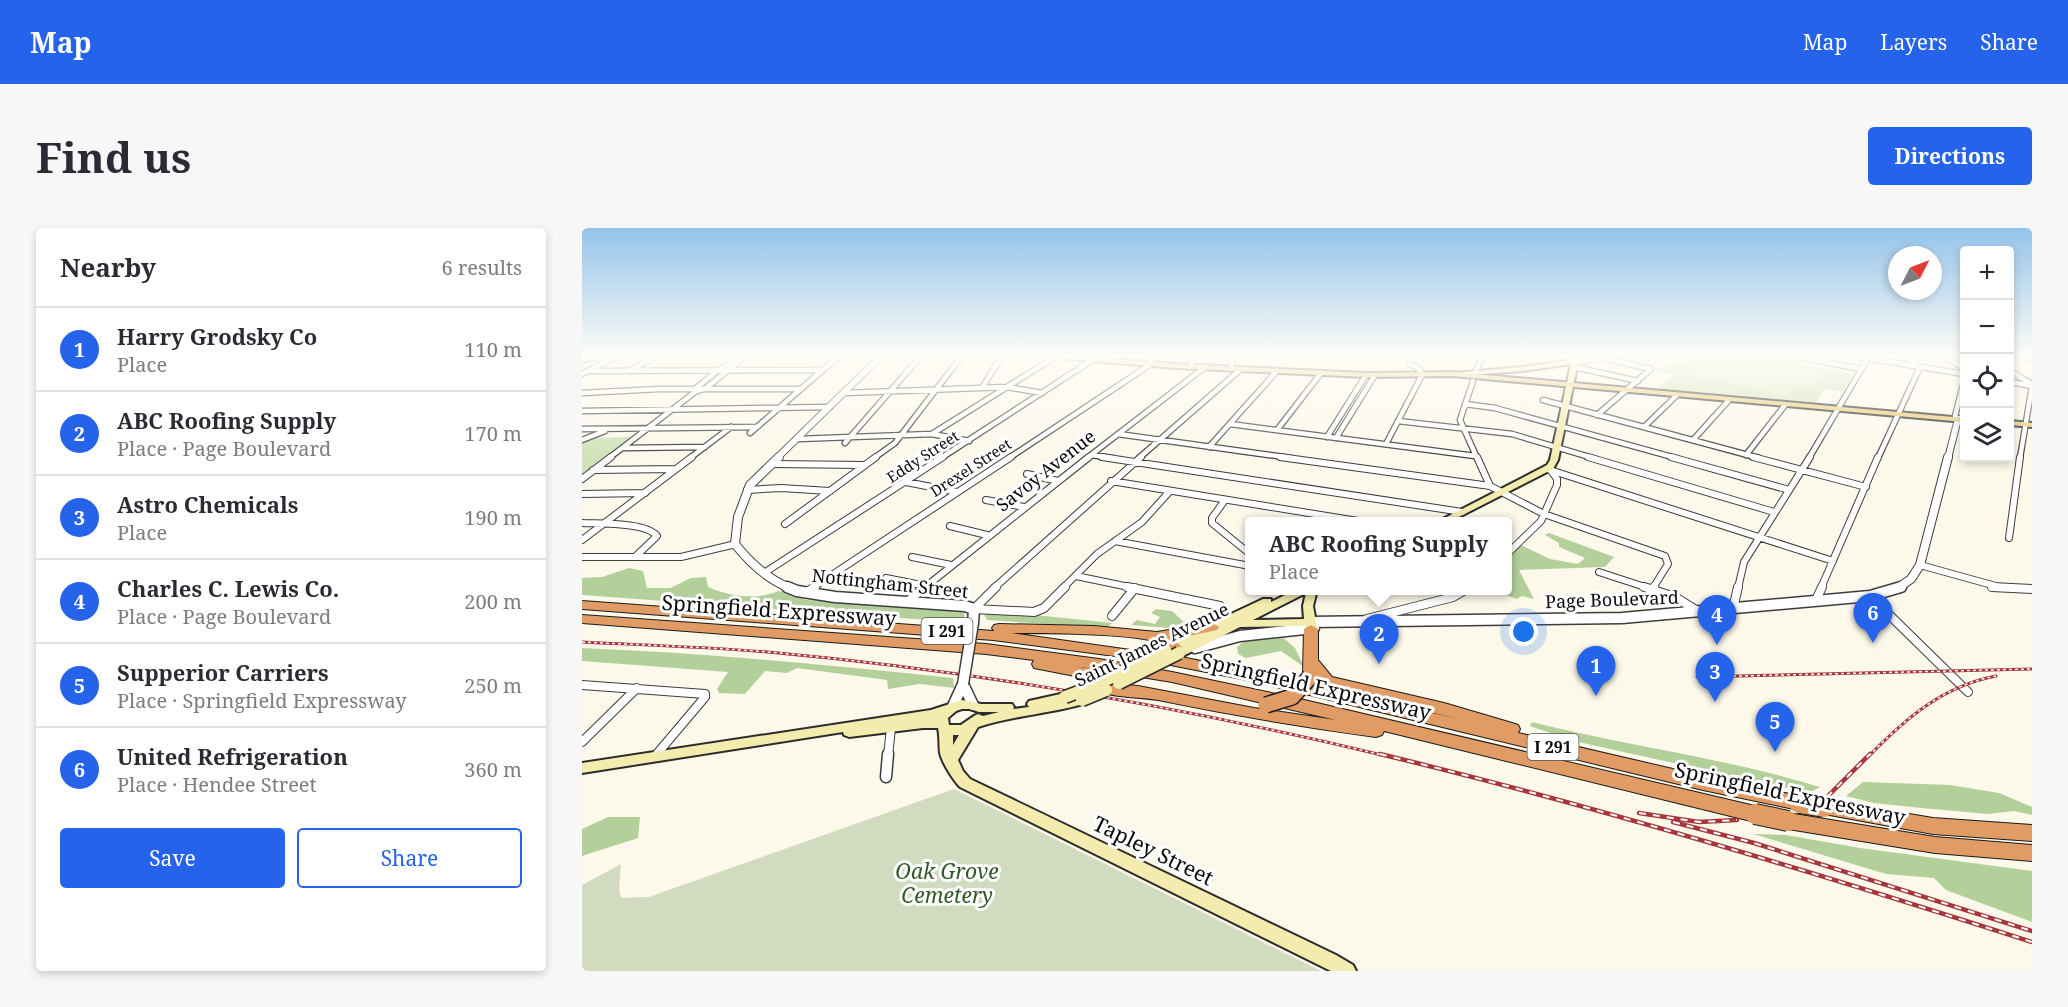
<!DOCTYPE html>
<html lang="en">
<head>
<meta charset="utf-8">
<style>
  :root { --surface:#fff; --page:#f7f7f7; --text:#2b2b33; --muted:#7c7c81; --line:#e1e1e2; --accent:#2563eb }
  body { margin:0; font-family:"Noto Serif",serif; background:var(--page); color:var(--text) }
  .controls { position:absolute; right:18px; top:18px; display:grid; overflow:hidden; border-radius:6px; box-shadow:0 3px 9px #0003 }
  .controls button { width:54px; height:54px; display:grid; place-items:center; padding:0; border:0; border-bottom:2px solid var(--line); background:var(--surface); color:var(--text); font:30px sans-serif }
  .compass { position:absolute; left:1306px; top:18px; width:54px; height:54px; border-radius:50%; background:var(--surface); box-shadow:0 3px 9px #0003; rotate:48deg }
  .you { position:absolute; left:942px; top:404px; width:21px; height:21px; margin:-15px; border:4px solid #fff; border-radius:50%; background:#1a73e8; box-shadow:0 0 0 9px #1a73e833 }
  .badge { display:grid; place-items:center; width:39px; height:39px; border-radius:50%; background:var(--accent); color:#fff; font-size:20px; font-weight:700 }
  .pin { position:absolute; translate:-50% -50px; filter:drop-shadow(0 2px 3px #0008) }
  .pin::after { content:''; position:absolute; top:32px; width:21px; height:18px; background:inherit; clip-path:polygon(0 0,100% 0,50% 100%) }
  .popup { position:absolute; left:663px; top:289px; width:267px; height:78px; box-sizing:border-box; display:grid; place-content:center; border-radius:6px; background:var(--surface); filter:drop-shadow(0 2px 4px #0005); font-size:20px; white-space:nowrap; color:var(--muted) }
  .popup b { font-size:22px; color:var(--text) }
  .popup::after { content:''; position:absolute; left:50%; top:100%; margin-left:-12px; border:12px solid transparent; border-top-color:var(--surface) }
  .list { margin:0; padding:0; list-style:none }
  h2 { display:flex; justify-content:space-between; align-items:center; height:78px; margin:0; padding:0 24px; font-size:26px }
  h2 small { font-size:20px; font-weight:400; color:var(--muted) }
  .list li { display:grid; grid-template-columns:39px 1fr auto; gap:18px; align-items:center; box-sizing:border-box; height:84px; padding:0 24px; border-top:2px solid var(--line) }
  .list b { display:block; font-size:22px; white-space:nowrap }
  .list p { margin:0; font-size:20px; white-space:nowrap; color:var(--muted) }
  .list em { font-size:20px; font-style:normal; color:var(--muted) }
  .actions { display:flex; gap:12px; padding:18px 24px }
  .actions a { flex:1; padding:14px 0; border:2px solid var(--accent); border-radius:6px; text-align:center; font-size:21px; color:var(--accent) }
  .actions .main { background:var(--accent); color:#fff }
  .icon { flex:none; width:33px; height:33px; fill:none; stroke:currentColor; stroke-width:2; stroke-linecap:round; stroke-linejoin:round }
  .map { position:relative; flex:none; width:1450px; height:743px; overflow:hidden; border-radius:6px }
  header { display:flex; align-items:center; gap:36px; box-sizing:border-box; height:84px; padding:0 30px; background:var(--accent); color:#fff }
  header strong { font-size:28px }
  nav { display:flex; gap:33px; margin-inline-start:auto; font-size:21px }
  .intro { display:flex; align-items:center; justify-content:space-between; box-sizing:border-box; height:144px; padding:0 36px }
  h1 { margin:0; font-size:42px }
  .button { padding:15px 27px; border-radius:6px; background:var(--accent); color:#fff; font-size:21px; font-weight:700 }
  main { display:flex; gap:36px; padding:0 36px }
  aside { flex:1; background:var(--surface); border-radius:6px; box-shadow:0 3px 9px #0003 }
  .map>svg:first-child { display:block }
  .green { fill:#cee1b9 }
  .forest { fill:#b3d09b }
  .cemetery { fill:#d2dabf }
  .pitch { fill:#dfeac9 }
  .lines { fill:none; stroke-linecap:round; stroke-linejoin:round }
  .minor-far3-casing { stroke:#3d3d3d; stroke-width:7 }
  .minor-far2-casing { stroke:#3d3d3d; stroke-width:8 }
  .minor-far1-casing { stroke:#3d3d3d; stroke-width:10 }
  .minor-casing { stroke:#3d3d3d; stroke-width:13 }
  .tertiary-far2-casing { stroke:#3d3d3d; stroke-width:8 }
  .tertiary-far1-casing { stroke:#3d3d3d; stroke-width:10 }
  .tertiary-casing { stroke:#3d3d3d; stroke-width:13 }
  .secondary-casing { stroke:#2c2c2c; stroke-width:4 }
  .primary-casing { stroke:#1b1b1b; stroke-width:4 }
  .motorway-casing { stroke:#1b1b1b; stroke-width:2 }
  .minor-far3 { stroke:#fff; stroke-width:4.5 }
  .minor-far2 { stroke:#fff; stroke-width:6 }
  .minor-far1 { stroke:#fff; stroke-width:8 }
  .minor { stroke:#fff; stroke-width:10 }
  .tertiary-far2 { stroke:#fff; stroke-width:6 }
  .tertiary-far1 { stroke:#fff; stroke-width:8 }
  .tertiary { stroke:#fff; stroke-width:10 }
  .secondary { fill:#f4ebae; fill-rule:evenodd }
  .primary { fill:#e5c871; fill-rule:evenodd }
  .motorway { fill:#e09c64; fill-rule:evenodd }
  .rail-far1-casing { stroke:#a6363c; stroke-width:3 }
  .rail-casing { stroke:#a6363c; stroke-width:4.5 }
  .rail-far1 { stroke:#fff; stroke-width:1.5; stroke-dasharray:3; stroke-linecap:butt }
  .rail { stroke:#fff; stroke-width:2; stroke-dasharray:7; stroke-linecap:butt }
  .tertiary-bridge-casing { stroke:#3d3d3d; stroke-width:13; stroke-linecap:butt }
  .secondary-bridge-casing { stroke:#2c2c2c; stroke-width:15; stroke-linecap:butt }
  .motorway-bridge-far1-casing { stroke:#1b1b1b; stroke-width:18; stroke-linecap:butt }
  .motorway-bridge-casing { stroke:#1b1b1b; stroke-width:22; stroke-linecap:butt }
  .tertiary-bridge { stroke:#fff; stroke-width:10 }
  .secondary-bridge { stroke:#f4ebae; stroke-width:12 }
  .motorway-bridge-far1 { stroke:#e09c64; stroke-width:15 }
  .motorway-bridge { stroke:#e09c64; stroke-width:20 }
  .labels { text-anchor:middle; stroke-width:6; stroke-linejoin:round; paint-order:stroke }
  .far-street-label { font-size:15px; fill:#0a0a0a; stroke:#fff }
  .shield { fill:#fff; stroke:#545454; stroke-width:1.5 }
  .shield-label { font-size:16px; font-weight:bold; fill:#0a0a0a }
  .street-label { font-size:18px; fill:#0a0a0a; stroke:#fff }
  .near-street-label { font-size:21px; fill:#0a0a0a; stroke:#fff }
  .near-park-label { font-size:21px; font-style:italic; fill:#305824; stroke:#fff }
</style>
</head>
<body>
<header>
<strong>Map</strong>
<nav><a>Map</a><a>Layers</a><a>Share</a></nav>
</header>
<div class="intro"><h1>Find us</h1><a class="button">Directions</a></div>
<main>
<aside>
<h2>Nearby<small>6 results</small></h2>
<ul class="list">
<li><span class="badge">1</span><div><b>Harry Grodsky Co</b><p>Place</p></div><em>110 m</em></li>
<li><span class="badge">2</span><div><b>ABC Roofing Supply</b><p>Place · Page Boulevard</p></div><em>170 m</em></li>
<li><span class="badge">3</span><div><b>Astro Chemicals</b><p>Place</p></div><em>190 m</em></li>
<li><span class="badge">4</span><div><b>Charles C. Lewis Co.</b><p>Place · Page Boulevard</p></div><em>200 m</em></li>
<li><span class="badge">5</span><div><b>Supperior Carriers</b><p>Place · Springfield Expressway</p></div><em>250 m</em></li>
<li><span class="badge">6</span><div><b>United Refrigeration</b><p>Place · Hendee Street</p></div><em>360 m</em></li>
</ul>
<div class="actions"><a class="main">Save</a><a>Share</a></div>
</aside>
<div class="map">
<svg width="1450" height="743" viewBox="0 0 1450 743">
  <rect width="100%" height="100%" fill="#fcf8ea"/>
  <path class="green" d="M1131 129H1181L1271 146 1260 164 1242 161 1233 176 1072 163 1091 147 1074 143 1082 136 1088 137Z
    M51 209 0 246V213L7 210Z"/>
  <path class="forest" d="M967 305 1032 329 1023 339 937 342 952 371 940 368 935 371 912 363 926 362V328L939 317 968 331 996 336 1003 330 977 319V315L963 307Z
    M47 340 61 343 65 360H88L109 350 124 349 126 359C149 369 174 372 197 363L225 372 373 381 382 385V390L374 394 0 367V350L20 349Z
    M574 381 590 383 606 398 588 400 549 397 555 392 573 396 578 389 569 385Z
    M424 384 530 395 525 400 405 392 402 386Z
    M696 405 713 420 722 439 699 423 664 430 656 426 655 419 669 407Z
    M0 420C124 425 247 437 371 450L372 460 338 456 306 461 305 452 215 440 205 445 183 443 163 466 137 465 135 461 146 444 0 433Z
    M950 494C1045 518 1144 530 1238 559L1227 565 992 513 948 498Z
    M1281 554 1368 557 1417 565 1450 579V587L1432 583 1406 586 1339 580 1292 575 1264 568Z
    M26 589H58L56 610 0 628V601Z
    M1171 606 1204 607 1278 620 1450 643V694L1364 662 1352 650 1304 646Z"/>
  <path class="cemetery" d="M372 561 739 743H0V657L39 636 37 660 39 670 67 669Z"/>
  <path class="pitch" d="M1142 129H1169L1241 144 1232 157 1212 159 1206 168H1202L1111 147C1122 137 1133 138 1142 129Z"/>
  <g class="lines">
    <g class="minor-far3-casing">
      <path id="minor-far3" d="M0 129 13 130
        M1016 129 1069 141
        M1215 129 1279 141
        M1278 129 1382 146
        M1363 129 1382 140
        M1444 129 1450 132
        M608 139 611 129
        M992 139 1056 153
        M649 141 651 129
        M49 142 73 129
        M5 143 240 142
        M1428 143 1450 156
        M893 145 898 134 896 129
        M0 146 33 129
        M891 153 878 192 895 230
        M1382 153 1373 188 1376 191 1382 190
        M1428 154 1450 158
        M400 160 419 129
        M113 161 135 143 158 129
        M0 165 77 161H218
        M262 165 425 159 460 165
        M961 172 1177 230
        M883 176 913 180 1094 230
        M0 183 248 179
        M1015 187 1069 141
        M816 193 930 206 1011 230
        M648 196 893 228
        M1062 199 1095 167
        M0 201 174 199
        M695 202 739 145
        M168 205 256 129
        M350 206 473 129
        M536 206 709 230
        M745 209 784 147
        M754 210 793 147
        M216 211 350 206 387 213
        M0 212 23 203
        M1111 212 1147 172
        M263 215 338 129
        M804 216 840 147 837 141 828 136 827 129
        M627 219 695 143
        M40 220 123 219
        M509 227 530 230
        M1164 227 1203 177
        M27 230 113 164 124 160 160 131 159 129
        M108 230 149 199
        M292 230 313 215 379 129
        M359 230 515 129
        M427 230 569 136 571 129
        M505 230 623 139
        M557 230 659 141
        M1227 230 1286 130 1284 129
        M1296 230 1338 139 1326 129
        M1438 230 1450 158"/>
    </g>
    <g class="minor-far2-casing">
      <path id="minor-far2" d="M520 229 880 284
        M698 229 908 258
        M895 229 908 258 962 286 1083 328 1086 336 1071 360
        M1006 229 1192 284
        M1089 229 1207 262
        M1171 229 1284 259
        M190 236 283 237
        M965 241 1251 333
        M11 242 94 241
        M445 246 476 253
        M0 251 29 229
        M529 253 782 294
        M324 254 375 264
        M165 262 199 260 248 263
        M0 266 63 265
        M404 272 442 279
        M643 272 630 290V295L668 326
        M0 295C18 296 64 294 75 308L53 329
        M203 296 294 229
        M368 298 405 307
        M1427 310 1438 229
        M0 312 110 229
        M533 313 668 338
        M926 325 959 293 975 257V251L970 244
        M0 329H99L154 316
        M330 329 369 337
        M1338 337 1421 360
        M1017 344 1066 360
        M182 345 361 229
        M494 348 552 360
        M304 350 344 358
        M230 360 429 229
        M342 360 507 229
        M412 360 559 229
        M481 360 515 326 560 294 588 263
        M1156 360 1162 334 1228 229
        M1239 360 1296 229"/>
    </g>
    <g class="minor-far1-casing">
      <path id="minor-far1" d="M545 359 638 378
        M1062 359 1093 369 1117 384
        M1410 359 1450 361
        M1071 361 1072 359
        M223 365 233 359
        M1288 368 1386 464
        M1234 372 1240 359
        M326 373 343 359
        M392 381 414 359
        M392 381 452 384 462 380 483 359
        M1151 381 1156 359
        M530 388 553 360
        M785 391 871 369 883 362
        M0 457 123 466V469L74 527
        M0 514 55 460
        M306 528 309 500"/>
    </g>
    <g class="minor-casing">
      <path id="minor" d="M304 549 306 526"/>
    </g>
    <g class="tertiary-far2-casing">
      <path id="tertiary-far2" d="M993 134 1020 129
        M195 230 298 129
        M1366 230 1376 191"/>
    </g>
    <g class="tertiary-far1-casing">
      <path id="tertiary-far1" d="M197 229 168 257 156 289 153 316C168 335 185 351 208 360
        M1316 360 1329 351 1338 337 1366 229"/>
    </g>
    <g class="tertiary-casing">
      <path id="tertiary" d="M205 359 215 363 253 369 383 378 392 381 391 395
        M728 394 1040 390 1288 368 1319 359
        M613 420 658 408 732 400
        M381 456 391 477
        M370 480 381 456"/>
    </g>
    <g class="secondary-casing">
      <path id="secondary" d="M10 129H22L0 134V130Z
        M991 129H997L976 232 971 241 867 294H855L965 237 968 232 989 136 941 143 873 148 871 147V145L941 139 990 132Z
        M713 362H735L731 378 735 400 733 402H725L723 398 658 399 601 428H593L591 425 593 422 640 399 589 424H581L579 421 581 418 681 371H689V374ZM724 365 721 378 722 391 671 392Z
        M483 465 487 466 489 469 488 471 500 468 504 469 506 472 504 475C469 486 432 487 396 499L376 532 381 543 388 551 754 727 771 737 774 743H749L378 559C371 552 360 534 358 525 357 517 358 509 356 500H341L267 509 262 507 261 504 0 545V535L349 482 380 472 399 476H430L432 479 431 481 447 479 445 476 447 473ZM380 481H388L397 484H417L401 488 396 486 392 488 379 497H367L366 490 374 483ZM371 507H377L371 517Z"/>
    </g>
    <g class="primary-casing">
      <path id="primary" d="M482 129H502L594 136 784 145 870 144 1382 190V194L870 148 784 149 594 140 485 131Z
        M1428 193 1450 195V199L1428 197Z"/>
    </g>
    <g class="motorway-casing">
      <path id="motorway" d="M0 373 412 403 410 400 412 397 417 396 512 398 575 404 630 395 637 399 635 402 593 411 604 425 599 429 670 443 876 491 740 457 731 448H724L721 444 722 401 729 397 736 401V432L750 449 862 475 930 495 936 497 938 501 936 505 1121 548 1217 568 1223 570 1226 575 1223 580 1217 582 1121 562 670 453 563 432 411 412 0 381ZM429 405C454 405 566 405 582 417 586 419 588 424 591 428Z
        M0 387 404 416 517 431 590 444 718 471 1173 578 1180 581 1182 586 1180 591 1173 594 802 503 800 507 794 509C721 499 649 487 576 472 558 469 539 470 522 465L519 461 522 457 534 456 452 440 450 436 452 432 404 426 0 395ZM492 438 590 454 754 492 672 480 556 458 535 456 540 455 543 451 540 447Z
        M1242 572 1351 590 1450 597V613L1351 606 1242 586 1236 584 1233 579 1236 574Z
        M1206 585 1353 609 1450 617V633L1353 625 1206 601 1199 598 1197 593 1199 588Z"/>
    </g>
    <use href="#minor-far3" class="minor-far3"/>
    <use href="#minor-far2" class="minor-far2"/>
    <use href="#minor-far1" class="minor-far1"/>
    <use href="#minor" class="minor"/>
    <use href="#tertiary-far2" class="tertiary-far2"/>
    <use href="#tertiary-far1" class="tertiary-far1"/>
    <use href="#tertiary" class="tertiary"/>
    <use href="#secondary" class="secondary"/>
    <use href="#primary" class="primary"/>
    <use href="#motorway" class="motorway"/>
    <g class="rail-far1-casing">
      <path id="rail-far1" d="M0 414C62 417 124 419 186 424 394 443 601 479 804 528
        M1115 449 1450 441
        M1287 528C1324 490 1361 458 1414 448"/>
    </g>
    <g class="rail-casing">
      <path id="rail" d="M798 526C1018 579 1234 645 1450 714
        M1245 569 1288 526
        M1057 585 1117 594 1155 592
        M1091 594 1172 615 1450 703"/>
    </g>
    <use href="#rail-far1" class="rail-far1"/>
    <use href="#rail" class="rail"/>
    <g class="tertiary-bridge-casing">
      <path id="tertiary-bridge" d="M381 456 391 395"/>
    </g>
    <g class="secondary-bridge-casing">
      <path id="secondary-bridge" d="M522 453 583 422
        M537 455 597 425
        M483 469 512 458
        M500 472 524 462"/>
    </g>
    <g class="motorway-bridge-far1-casing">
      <path id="motorway-bridge-far1" d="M684 477 710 469 728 449"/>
    </g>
    <g class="motorway-bridge-casing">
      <path id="motorway-bridge" d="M1217 575 1242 579
        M1173 586 1206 593"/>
    </g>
    <use href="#tertiary-bridge" class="tertiary-bridge"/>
    <use href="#secondary-bridge" class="secondary-bridge"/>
    <use href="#motorway-bridge-far1" class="motorway-bridge-far1"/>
    <use href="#motorway-bridge" class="motorway-bridge"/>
  </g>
  <linearGradient id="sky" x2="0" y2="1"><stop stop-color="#94c3ea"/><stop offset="0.55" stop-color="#fefcf6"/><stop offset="1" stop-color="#fefcf6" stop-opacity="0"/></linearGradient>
  <rect width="1450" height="233" fill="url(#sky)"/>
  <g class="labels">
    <g class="far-street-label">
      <text transform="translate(341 229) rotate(-33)" y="5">Eddy Street</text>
      <text transform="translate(389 240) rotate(-33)" y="5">Drexel Street</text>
    </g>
    <g class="shield">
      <rect x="339.5" y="390" width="51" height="26" rx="4.5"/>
      <rect x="945.5" y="506" width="51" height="26" rx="4.5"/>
    </g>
    <g class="shield-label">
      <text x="365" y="409">I 291</text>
      <text x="971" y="525">I 291</text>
    </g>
    <g class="street-label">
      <text transform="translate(464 243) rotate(-38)" y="6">Savoy Avenue</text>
      <text transform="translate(308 356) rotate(6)" y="6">Nottingham Street</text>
      <text transform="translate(1030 372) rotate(-2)" y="6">Page Boulevard</text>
      <text transform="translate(570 417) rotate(-26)" y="6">Saint James Avenue</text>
    </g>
    <g class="near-street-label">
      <text transform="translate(197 383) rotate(4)" y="7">Springfield Expressway</text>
      <text transform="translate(734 459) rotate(13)" y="7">Springfield Expressway</text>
      <text transform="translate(1208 566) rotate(12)" y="7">Springfield Expressway</text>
      <text transform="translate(571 623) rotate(26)" y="7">Tapley Street</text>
    </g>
    <g class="near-park-label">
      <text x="365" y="651">Oak Grove<tspan x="365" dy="24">Cemetery</tspan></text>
    </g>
  </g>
</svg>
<div class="controls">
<button>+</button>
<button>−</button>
<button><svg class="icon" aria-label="locate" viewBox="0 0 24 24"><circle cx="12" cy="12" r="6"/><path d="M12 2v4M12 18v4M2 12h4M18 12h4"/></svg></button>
<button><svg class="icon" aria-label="layers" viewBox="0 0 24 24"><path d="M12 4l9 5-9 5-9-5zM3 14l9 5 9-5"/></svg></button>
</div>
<svg class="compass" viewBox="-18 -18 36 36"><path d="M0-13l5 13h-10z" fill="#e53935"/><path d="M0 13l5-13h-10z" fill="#7c7c81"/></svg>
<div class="you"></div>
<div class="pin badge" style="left:1014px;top:468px">1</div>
<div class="pin badge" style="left:797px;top:436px">2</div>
<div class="popup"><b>ABC Roofing Supply</b>Place</div>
<div class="pin badge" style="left:1133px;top:474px">3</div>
<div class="pin badge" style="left:1135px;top:417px">4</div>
<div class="pin badge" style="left:1193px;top:524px">5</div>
<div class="pin badge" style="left:1291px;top:415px">6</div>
</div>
</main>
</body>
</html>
